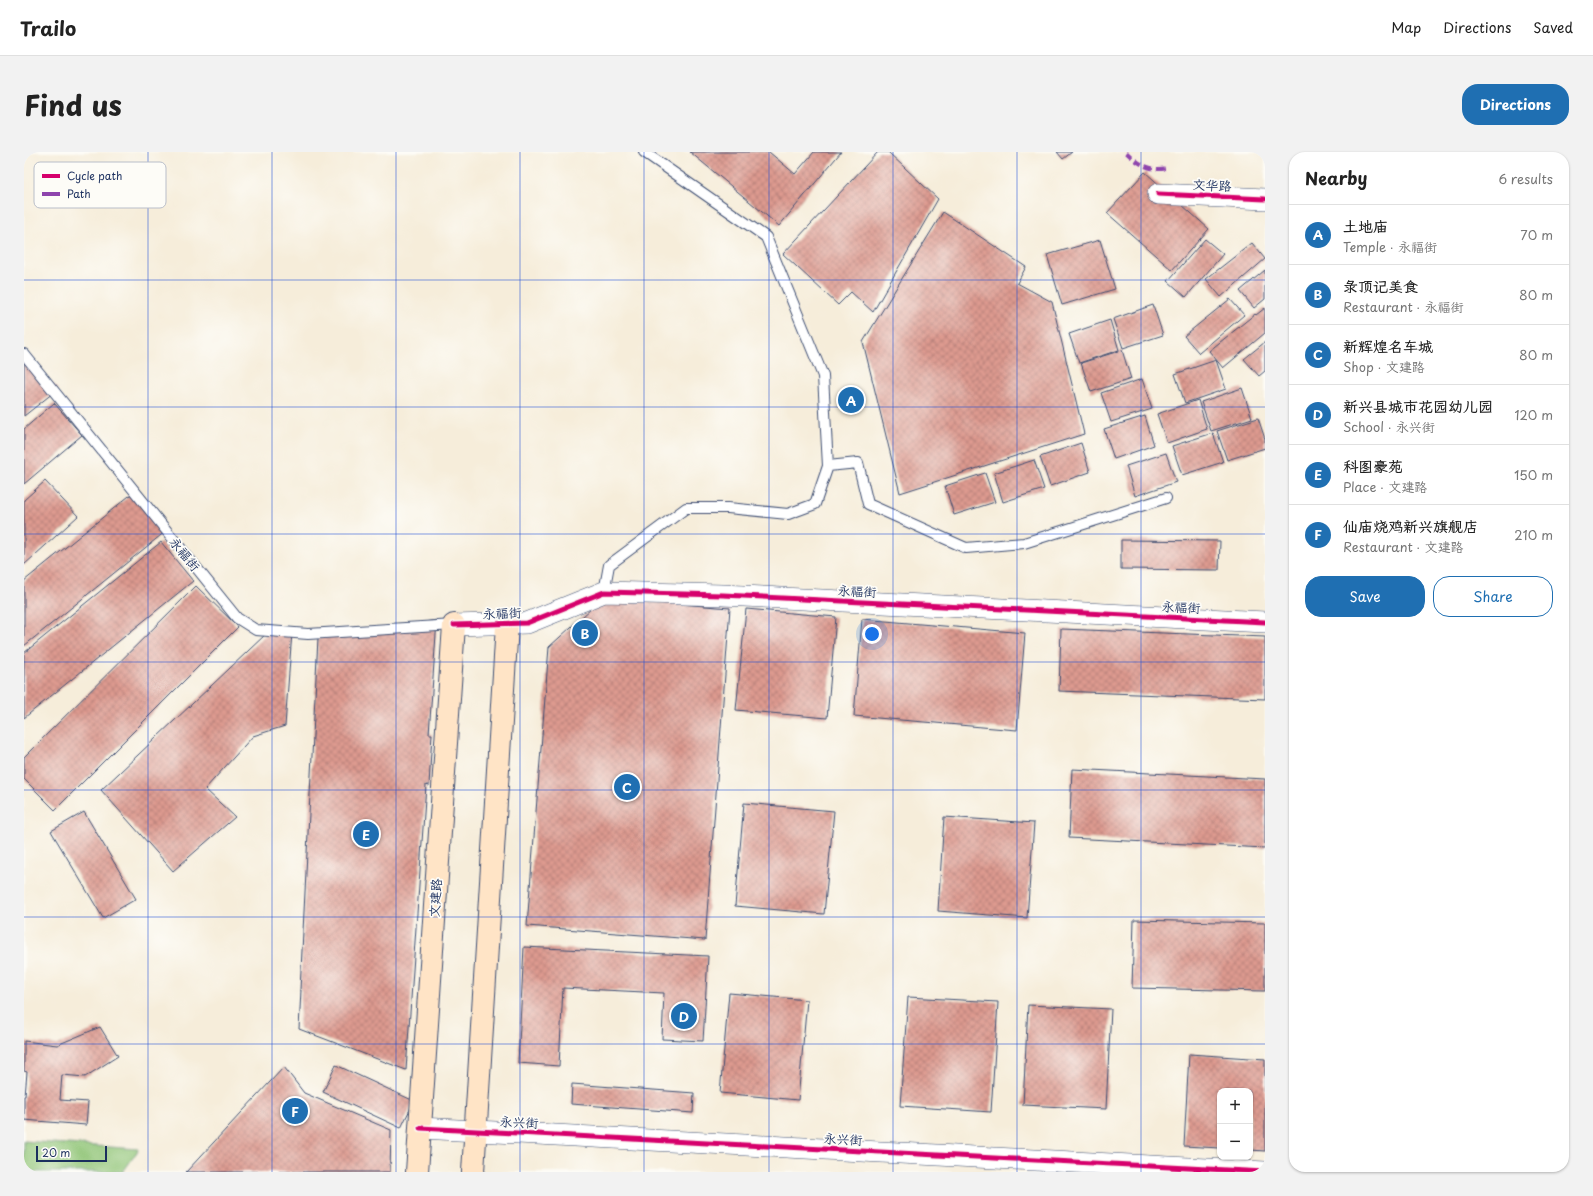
<!DOCTYPE html>
<html lang="en">
<head>
<meta charset="utf-8">
<style>
  :root { --surface:#fff; --page:#f2f2f2; --text:#222; --muted:#767676; --line:#e0e0e0; --accent:#1f6fb2 }
  body { margin:0; font-family:"Playpen Sans","LXGW WenKai TC",sans-serif; background:var(--page); color:var(--text) }
  .controls { position:absolute; right:12px; bottom:12px; display:grid; overflow:hidden; border-radius:8px; box-shadow:0 1px 3px #0004 }
  .controls button { width:36px; height:36px; display:grid; place-items:center; padding:0; border:0; border-bottom:1px solid var(--line); background:var(--surface); color:var(--text); font:20px sans-serif }
  .scale { position:absolute; left:12px; bottom:10px; width:71px; box-sizing:border-box; padding-left:4px; border:2px solid #1b2f5e; border-top:0; font-size:11px; line-height:14px; white-space:nowrap; color:#1b2f5e; -webkit-text-stroke:3px #fdfcf7; paint-order:stroke }
  .you { position:absolute; left:848px; top:482px; width:14px; height:14px; margin:-10px; border:3px solid #fff; border-radius:50%; background:#1a73e8; box-shadow:0 0 0 6px #1a73e833 }
  .badge { display:grid; place-items:center; width:26px; height:26px; border-radius:50%; background:var(--accent); color:#fff; font-size:13px; font-weight:700 }
  .pin { position:absolute; translate:-50% -50%; border:2px solid #fff; box-shadow:0 1px 4px #0006 }
  .list { margin:0; padding:0; list-style:none }
  h2 { display:flex; justify-content:space-between; align-items:center; height:52px; margin:0; padding:0 16px; font-size:17px }
  h2 small { font-size:13px; font-weight:400; color:var(--muted) }
  .list li { display:grid; grid-template-columns:26px 1fr auto; gap:12px; align-items:center; box-sizing:border-box; height:60px; padding:0 16px; border-top:1px solid var(--line) }
  .list b { display:block; font-size:15px; white-space:nowrap }
  .list p { margin:0; font-size:13px; white-space:nowrap; color:var(--muted) }
  .list em { font-size:13px; font-style:normal; color:var(--muted) }
  .actions { display:flex; gap:8px; padding:12px 16px }
  .actions a { flex:1; padding:9px 0; border:1px solid var(--accent); border-radius:16px; text-align:center; font-size:14px; color:var(--accent) }
  .actions .main { background:var(--accent); color:#fff }
  .map { position:relative; flex:none; width:1241px; height:1020px; overflow:hidden; border-radius:16px }
  header { display:flex; align-items:center; gap:24px; box-sizing:border-box; height:56px; padding:0 20px; background:var(--surface); border-bottom:1px solid var(--line) }
  header strong { font-size:19px }
  nav { display:flex; gap:22px; margin-inline-start:auto; font-size:14px }
  .intro { display:flex; align-items:center; justify-content:space-between; box-sizing:border-box; height:96px; padding:0 24px }
  h1 { margin:0; font-size:28px }
  .button { padding:10px 18px; border-radius:16px; background:var(--accent); color:#fff; font-size:14px; font-weight:700 }
  main { display:flex; gap:24px; padding:0 24px }
  aside { flex:1; background:var(--surface); border-radius:16px; box-shadow:0 1px 3px #0004 }
  .map>svg:first-child { display:block }
  .green { fill:#8fc476; stroke:#557a6a }
  .building { fill:url(#building-cross-hatch) }
  .lines { fill:none; stroke-linecap:round; stroke-linejoin:round }
  .service-casing { stroke:#3c4c71; stroke-width:12 }
  .minor-casing { stroke:#3c4c71; stroke-width:22 }
  .secondary-casing { stroke:#3c4c71; stroke-width:24 }
  .service { stroke:#fff; stroke-width:10 }
  .minor { stroke:#fff; stroke-width:21 }
  .secondary { stroke:#ffe4c6; stroke-width:22 }
  .quiet { stroke:#8e44ad; stroke-width:4; stroke-dasharray:8 4; stroke-linecap:butt }
  .cycleway-casing { stroke:#fdfcf7; stroke-width:8 }
  .cycleway { stroke:#d6006c; stroke-width:5 }
  .grid { fill:none; stroke:#1d4ed8; stroke-width:1; stroke-opacity:0.55 }
  .labels { text-anchor:middle; stroke-width:3.5; stroke-linejoin:round; paint-order:stroke }
  .street-label { font-size:13px; fill:#1b2f5e; stroke:#fdfcf7 }
  .key { fill:#fdfcf7; stroke:#b9bec9; stroke-width:1 }
  .key-label { font-size:11px; fill:#1b2f5e }
</style>
</head>
<body>
<header>
<strong>Trailo</strong>
<nav><a>Map</a><a>Directions</a><a>Saved</a></nav>
</header>
<div class="intro"><h1>Find us</h1><a class="button">Directions</a></div>
<main>
<div class="map">
<svg width="1241" height="1020" viewBox="0 0 1241 1020">
  <defs>
    <pattern id="building-cross-hatch" width="8" height="8" patternUnits="userSpaceOnUse"><rect width="8" height="8" fill="#dd9a8f"/><path d="M0 0l8 8M0 8l8-8" fill="none" stroke="#b27e78"/></pattern>
  </defs>
  <rect width="100%" height="100%" fill="#fdfcf7"/>
  <filter id="ink" filterUnits="userSpaceOnUse"><feTurbulence type="fractalNoise" baseFrequency=".025" numOctaves="2"/><feDisplacementMap in="SourceGraphic" scale="8" xChannelSelector="R" yChannelSelector="G"/><feConvolveMatrix kernelMatrix="1 2 1 2 8 2 1 2 1" color-interpolation-filters="sRGB"/></filter>
  <filter id="wash" filterUnits="userSpaceOnUse"><feTurbulence type="fractalNoise" baseFrequency=".012" numOctaves="4" result="noise"/><feDisplacementMap in="SourceGraphic" scale="16" xChannelSelector="R" yChannelSelector="G"/><feGaussianBlur stdDeviation="0.9" result="paint"/><feColorMatrix in="noise" values="0 0 0 0 0 0 0 0 0 0 0 0 0 0 0 0 0 1.4 0 .05"/><feComposite in="paint" operator="in"/></filter>
  <g filter="url(#wash)">
    <rect width="100%" height="100%" fill="#f6edda"/>
    <path class="green" d="M0 989 115 997 99 1020H0Z"/>
    <g id="blocks">
      <path class="building" d="M666 0H745L771 22 790 0H817L755 74Z
        M854 0H864L914 47 849 160 827 140 814 153 759 102Z
        M1033 0H1048L1039 7Z
        M1121 20 1185 77 1148 118 1083 61Z
        M919 60 1002 115 993 131 1028 150 1060 282 876 341 839 190Z
        M1181 87 1199 102 1162 145 1144 129Z
        M1076 88 1091 137 1038 153 1023 103Z
        M1228 91 1241 107 1197 145 1182 127Z
        M1241 118V147L1230 156 1216 139Z
        M1206 147 1220 163 1175 201 1160 184Z
        M1129 153 1139 183 1099 196 1089 167Z
        M1241 156V181L1199 216 1185 199 1231 162 1232 163Z
        M1086 168 1095 198 1055 211 1045 182Z
        M1241 190V219L1235 224 1220 207Z
        M1098 198 1107 227 1067 240 1057 211Z
        M0 208 34 237 0 264Z
        M1192 208 1202 237 1161 251 1151 222Z
        M1118 227 1128 257 1087 270 1077 241Z
        M1218 236 1228 266 1187 279 1177 250Z
        M1174 248 1183 277 1143 291 1133 262Z
        M30 251 58 283 0 332V277Z
        M1121 264 1130 293 1090 307 1080 277Z
        M1234 266 1241 287V296L1203 308 1193 279Z
        M1189 281 1199 310 1158 323 1148 294Z
        M1057 291 1066 320 1026 334 1016 305Z
        M1142 301 1152 330 1111 344 1102 314Z
        M1010 308 1020 337 979 350 970 321Z
        M961 321 971 350 930 363 921 334Z
        M21 329 54 364 0 413V348Z
        M110 340 142 379 0 494V429Z
        M1097 388 1196 389 1195 418 1097 417Z
        M137 390 169 429 0 566V501Z
        M172 434 214 475 31 658 0 627V605Z
        M579 446 706 456 681 788 503 774 525 495Z
        M722 457 812 465 803 566 712 558Z
        M838 467 1001 481 993 578 830 564Z
        M413 468 405 582H408L405 634 402 633 382 918 275 877 277 838H276L294 486Z
        M1037 477 1241 485V547L1035 539Z
        M268 480 261 574 229 584 181 637 211 665 149 719 77 638 242 482Z
        M1048 617 1241 627V696L1045 686Z
        M720 651 810 659 800 762 711 754Z
        M60 660 112 747 79 766 27 679Z
        M920 665 1010 671 1003 766 914 759Z
        M1110 768 1241 771V839L1108 836Z
        M500 795 684 804 679 889 638 887 640 841 539 836 535 914 494 911Z
        M705 841 783 848 774 948 696 941Z
        M884 845 974 850 967 960 876 954Z
        M1004 853 1087 857 1082 957 999 953Z
        M76 875 94 904 61 925 38 923 36 948 64 950 62 973 0 968V944H1L3 920 0 919V889L33 893Z
        M1165 902 1241 907V999L1226 998V939H1196V996L1160 994Z
        M312 913 390 949 377 976 299 940Z
        M260 915 280 941 367 978 366 1020H162Z
        M548 932 670 941 669 961 547 952Z"/>
    </g>
  </g>
  <g filter="url(#ink)">
    <use href="#blocks" fill-opacity="0" stroke="#3c4c71" stroke-width="1"/>
    <g class="lines">
      <g class="service-casing">
        <path id="service" d="M0 202 213 466 232 478 284 482 430 473
          M804 314 834 311 844 352 942 396 1000 391 1142 346
          M580 440 585 413 662 356H704L764 362 791 352 804 314 799 224 742 85 620 0"/>
      </g>
      <g class="minor-casing">
        <path id="minor" d="M1134 42 1241 47
          M430 473 503 471 580 440 699 443 1241 470
          M396 976 1241 1020"/>
      </g>
      <g class="secondary-casing">
        <path id="secondary" d="M393 1020 430 473
          M449 1020 483 473"/>
      </g>
      <use href="#service" class="service"/>
      <use href="#minor" class="minor"/>
      <use href="#secondary" class="secondary"/>
      <path class="quiet" d="M1102 0C1113 11 1126 20 1143 16"/>
      <g class="cycleway-casing">
        <path id="cycleway" d="M1134 42 1241 47
          M430 473 503 471 580 440 699 443 1241 470
          M396 976 1241 1020"/>
      </g>
      <use href="#cycleway" class="cycleway"/>
    </g>
  </g>
  <path class="grid" d="M124 0V1020M248 0V1020M372 0V1020M496 0V1020M620 0V1020M745 0V1020M869 0V1020M993 0V1020M1117 0V1020M0 128H1241M0 255H1241M0 382H1241M0 510H1241M0 638H1241M0 765H1241M0 892H1241"/>
  <g class="labels">
    <g class="street-label">
      <text transform="translate(1188 33) rotate(3)" y="5">文华路</text>
      <text transform="translate(161 402) rotate(51)" y="5">永福街</text>
      <text transform="translate(833 439) rotate(3)" y="5">永福街</text>
      <text transform="translate(1157 455) rotate(3)" y="5">永福街</text>
      <text transform="translate(478 461) rotate(-2)" y="5">永福街</text>
      <text transform="translate(411 746) rotate(-86)" y="5">文建路</text>
      <text transform="translate(495 970) rotate(3)" y="5">永兴街</text>
      <text transform="translate(819 987) rotate(3)" y="5">永兴街</text>
    </g>
  </g>
  <rect x="10" y="10" width="132" height="46" rx="6" class="key"/>
  <rect x="18" y="22" width="18" height="4" fill="#d6006c"/>
  <rect x="18" y="40" width="18" height="4" fill="#8e44ad"/>
  <g class="key-label">
    <text x="43" y="28">Cycle path</text>
    <text x="43" y="46">Path</text>
  </g>
</svg>
<div class="controls">
<button>+</button>
<button>−</button>
</div>
<div class="scale">20 m</div>
<div class="you"></div>
<div class="pin badge" style="left:827px;top:248px">A</div>
<div class="pin badge" style="left:561px;top:481px">B</div>
<div class="pin badge" style="left:603px;top:635px">C</div>
<div class="pin badge" style="left:660px;top:864px">D</div>
<div class="pin badge" style="left:342px;top:682px">E</div>
<div class="pin badge" style="left:271px;top:959px">F</div>
</div>
<aside>
<h2>Nearby<small>6 results</small></h2>
<ul class="list">
<li><span class="badge">A</span><div><b>土地庙</b><p>Temple · 永福街</p></div><em>70 m</em></li>
<li><span class="badge">B</span><div><b>录顶记美食</b><p>Restaurant · 永福街</p></div><em>80 m</em></li>
<li><span class="badge">C</span><div><b>新辉煌名车城</b><p>Shop · 文建路</p></div><em>80 m</em></li>
<li><span class="badge">D</span><div><b>新兴县城市花园幼儿园</b><p>School · 永兴街</p></div><em>120 m</em></li>
<li><span class="badge">E</span><div><b>科图豪苑</b><p>Place · 文建路</p></div><em>150 m</em></li>
<li><span class="badge">F</span><div><b>仙庙烧鸡新兴旗舰店</b><p>Restaurant · 文建路</p></div><em>210 m</em></li>
</ul>
<div class="actions"><a class="main">Save</a><a>Share</a></div>
</aside>
</main>
</body>
</html>
